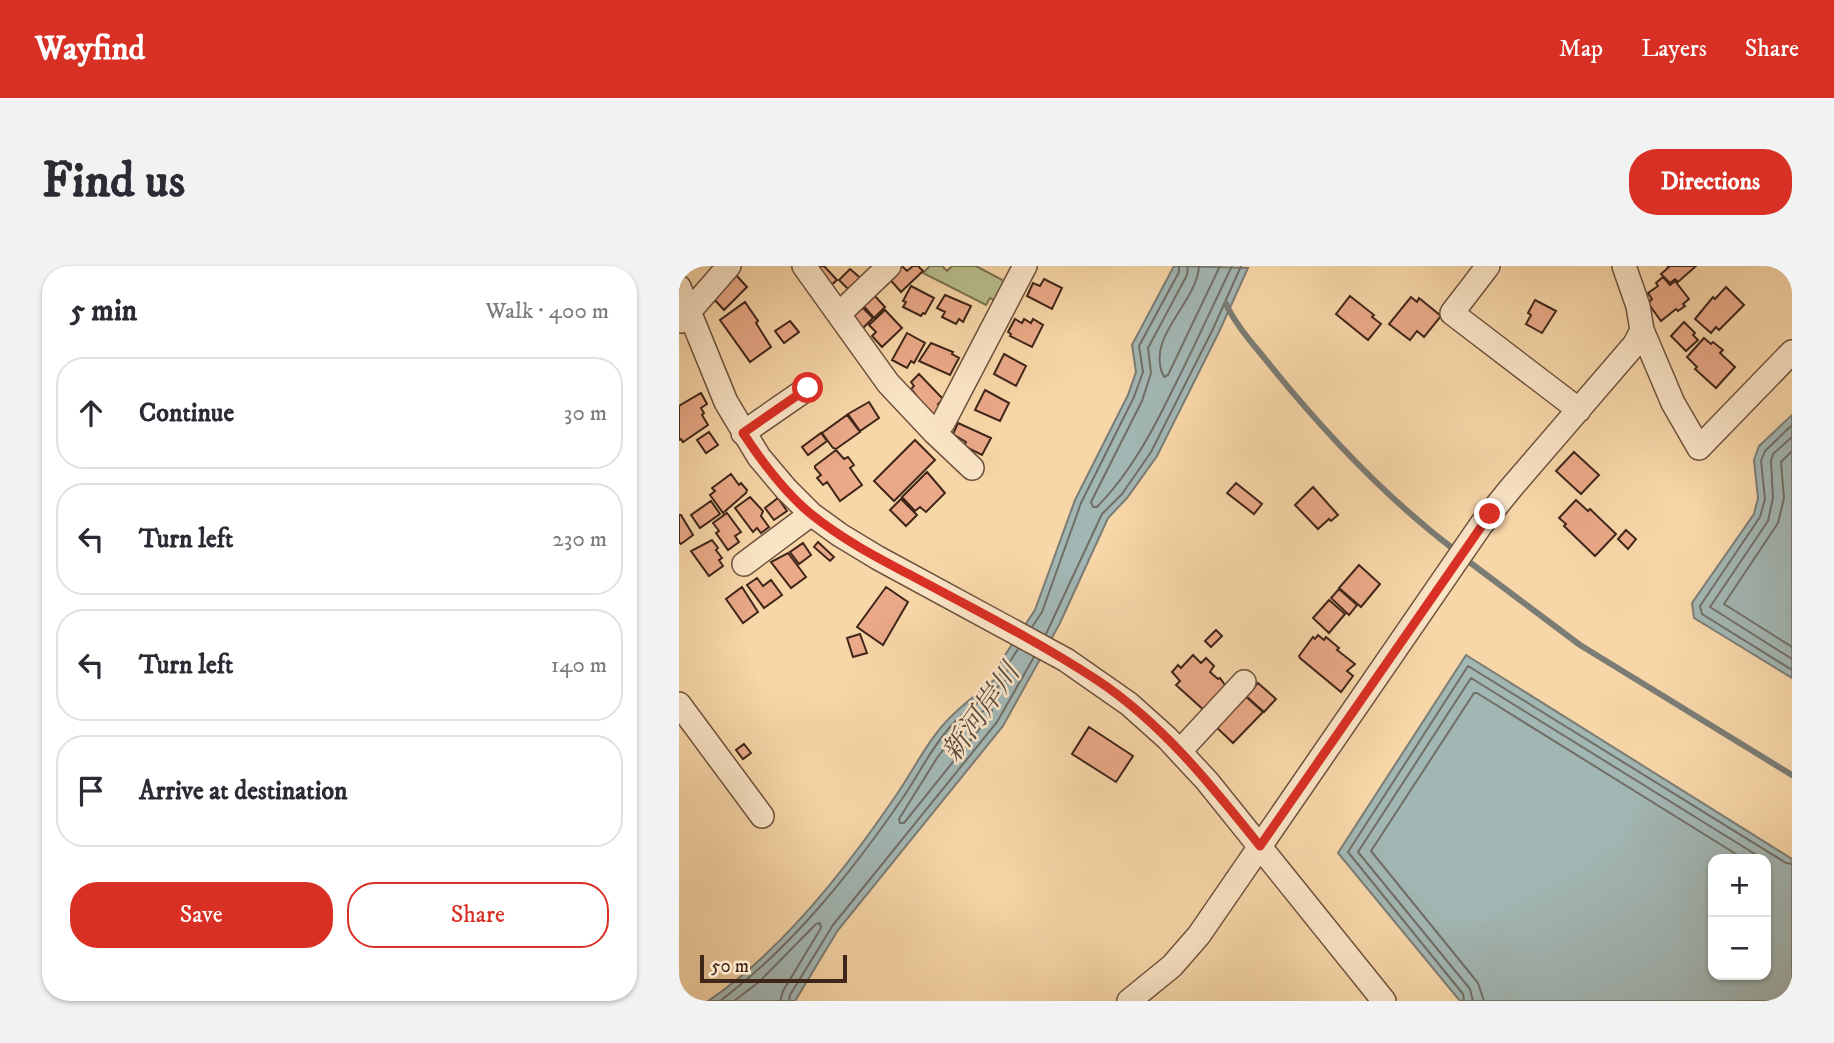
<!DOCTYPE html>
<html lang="en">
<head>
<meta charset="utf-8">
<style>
  :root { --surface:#fff; --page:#f2f2f3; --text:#2b2b33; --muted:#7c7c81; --line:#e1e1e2; --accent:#d93025 }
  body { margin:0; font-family:"IM FELL DW Pica","Noto Serif JP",serif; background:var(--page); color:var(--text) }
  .controls { position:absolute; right:21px; bottom:21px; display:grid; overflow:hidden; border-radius:14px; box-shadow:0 2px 5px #0004 }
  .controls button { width:63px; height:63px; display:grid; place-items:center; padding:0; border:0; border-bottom:2px solid var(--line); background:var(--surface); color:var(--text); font:35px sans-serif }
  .scale { position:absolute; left:21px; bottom:18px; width:147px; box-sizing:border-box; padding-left:7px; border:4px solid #402619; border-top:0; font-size:19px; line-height:24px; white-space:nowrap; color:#402619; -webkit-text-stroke:5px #fae4c6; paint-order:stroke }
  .stop { position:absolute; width:21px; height:21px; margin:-16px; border:5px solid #d93025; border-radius:50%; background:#fff }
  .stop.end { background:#d93025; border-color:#fff; box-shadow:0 2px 7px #0008 }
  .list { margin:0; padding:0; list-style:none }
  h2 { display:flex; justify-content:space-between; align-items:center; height:91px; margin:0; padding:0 28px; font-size:30px }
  h2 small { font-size:23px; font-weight:400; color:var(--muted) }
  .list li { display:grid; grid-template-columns:46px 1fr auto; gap:21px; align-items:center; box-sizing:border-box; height:112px; margin:0 14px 14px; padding:0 14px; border:2px solid var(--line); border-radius:28px }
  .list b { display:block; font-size:26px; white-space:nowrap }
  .list em { font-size:23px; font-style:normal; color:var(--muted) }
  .actions { display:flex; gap:14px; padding:21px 28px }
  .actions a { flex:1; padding:16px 0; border:2px solid var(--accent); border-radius:28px; text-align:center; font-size:24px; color:var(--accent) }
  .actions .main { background:var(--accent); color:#fff }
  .icon { flex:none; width:38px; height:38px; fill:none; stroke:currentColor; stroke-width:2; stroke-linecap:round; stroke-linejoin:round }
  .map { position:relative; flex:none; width:1113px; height:735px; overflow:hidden; border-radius:28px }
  header { display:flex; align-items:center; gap:42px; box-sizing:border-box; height:98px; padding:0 35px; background:var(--accent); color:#fff }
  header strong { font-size:33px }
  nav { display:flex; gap:38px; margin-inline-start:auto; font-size:24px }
  .intro { display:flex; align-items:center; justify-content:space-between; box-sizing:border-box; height:168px; padding:0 42px }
  h1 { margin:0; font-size:49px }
  .button { padding:18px 32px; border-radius:28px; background:var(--accent); color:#fff; font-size:24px; font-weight:700 }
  main { display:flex; gap:42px; padding:0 42px }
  aside { flex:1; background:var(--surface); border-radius:28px; box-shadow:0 2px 5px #0004 }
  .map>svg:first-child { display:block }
  .green { fill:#b8be8b; stroke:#7c7252; stroke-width:2 }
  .water { fill:#a2b6b3; stroke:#7b7c75; stroke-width:2; fill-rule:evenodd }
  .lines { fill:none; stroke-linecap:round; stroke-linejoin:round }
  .shore { stroke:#716e66; stroke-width:2 }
  .stream { stroke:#7b7c75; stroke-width:6 }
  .building { fill:#eaa988; stroke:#402619; stroke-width:2 }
  .minor-casing { stroke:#6e523d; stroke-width:26 }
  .minor { stroke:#fae4c6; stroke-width:23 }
  .route { stroke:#d93025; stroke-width:9 }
  .labels { text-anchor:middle; stroke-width:5; stroke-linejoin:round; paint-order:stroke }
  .water-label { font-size:28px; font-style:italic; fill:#584a40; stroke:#fae4c6 }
</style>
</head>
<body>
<header>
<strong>Wayfind</strong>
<nav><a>Map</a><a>Layers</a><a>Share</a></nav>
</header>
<div class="intro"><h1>Find us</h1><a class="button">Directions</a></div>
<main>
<aside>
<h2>5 min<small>Walk · 400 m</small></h2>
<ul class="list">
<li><svg class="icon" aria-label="ahead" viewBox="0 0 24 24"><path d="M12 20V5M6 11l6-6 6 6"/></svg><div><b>Continue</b></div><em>30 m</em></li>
<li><svg class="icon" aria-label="left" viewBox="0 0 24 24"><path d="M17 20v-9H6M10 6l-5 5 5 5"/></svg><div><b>Turn left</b></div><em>230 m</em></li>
<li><svg class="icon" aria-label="left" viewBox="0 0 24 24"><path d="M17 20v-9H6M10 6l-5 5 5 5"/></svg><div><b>Turn left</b></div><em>140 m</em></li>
<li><svg class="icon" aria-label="arrive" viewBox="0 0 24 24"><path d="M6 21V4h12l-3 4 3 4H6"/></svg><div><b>Arrive at destination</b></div></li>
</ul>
<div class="actions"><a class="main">Save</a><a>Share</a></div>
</aside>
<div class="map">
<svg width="1113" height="735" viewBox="0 0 1113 735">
  <rect width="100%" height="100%" fill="#f7d6a8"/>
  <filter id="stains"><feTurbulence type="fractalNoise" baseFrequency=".00286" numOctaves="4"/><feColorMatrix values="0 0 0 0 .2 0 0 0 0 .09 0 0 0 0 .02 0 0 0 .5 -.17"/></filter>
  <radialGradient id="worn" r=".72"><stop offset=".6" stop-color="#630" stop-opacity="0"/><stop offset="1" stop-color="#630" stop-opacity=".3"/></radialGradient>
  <path class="green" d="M251 0H263L268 5 273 0H297L329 17 319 36 311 32 307 39 244 7Z"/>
  <path class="water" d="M495 0 569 2 540 66 478 190 448 232 429 252 381 357 324 460 159 664 116 735H29C103 685 168 602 218 528 234 505 246 479 265 458 280 440 303 425 321 409L322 395 356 344 396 234 449 129 457 106 453 79Z
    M1113 149V412L1015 352 1013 337 1075 248 1079 232 1075 194 1080 180Z
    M787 389 1113 593V735H781L659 587ZM1034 593H1087V709H1034Z"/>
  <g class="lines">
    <path class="shore" d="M509 0 508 9 469 82 472 107 463 135 412 236 414 241H418C452 206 473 166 494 123 515 82 533 41 553 0
      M520 0C518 38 465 71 485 111L489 109 541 0
      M1113 159 1086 185 1082 195 1086 233 1081 251 1021 340 1023 348 1113 404
      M1113 171 1094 188 1092 195 1094 232 1089 255 1031 341 1113 393
      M1113 185 1102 196 1105 232 1099 257 1045 338 1113 381
      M353 361 363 346 402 237 455 131 464 106 460 80 500 6V0
      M367 368 423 248 443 228 472 186 534 63 562 0
      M308 442 313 444 310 451 225 557H221L220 553 258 492 278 466Z
      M41 735C113 681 172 607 223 533 239 510 251 484 270 462 286 444 309 430 327 414L330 397 339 383
      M55 735 80 716 137 658 141 657 142 662 104 725 101 735
      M110 735 111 729 154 659 318 456 355 391
      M785 735 784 728 669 586 789 400 1107 597 1113 598
      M794 735 791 723 679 586 792 412 1084 593
      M805 735 799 717 692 585 795 427H798L1065 593"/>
    <path class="stream" d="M547 38C558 61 575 79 591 99 646 167 707 232 777 285
      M785 292 901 379 1113 509"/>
  </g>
  <path class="building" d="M142 0H145L158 14 149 22 136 6Z
    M216 0H223L228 5 234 0H239L244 5 222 26 207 9Z
    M988 0H1017L999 16 996 13 991 17 982 8 990 1Z
    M171 3 185 15 171 25 160 14Z
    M57 9 68 21 45 44 34 32Z
    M984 11 991 19 996 15 1010 33 1004 38 1006 40 999 45 997 43 982 55 969 37 973 33 969 27 979 20 977 17Z
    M365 13 383 22 373 43 348 30 354 17 361 20Z
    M232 20 255 32 246 48 244 47 242 50 224 41 227 36 224 35Z
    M1047 21 1065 39 1040 64 1037 61 1032 67 1016 53 1034 31 1036 33Z
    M194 28 206 41 195 52 183 38Z
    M266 29 292 40 284 56 280 53 277 58 263 51 266 46 258 42Z
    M671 30 695 49 693 51 702 58 689 74 657 48Z
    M732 31 738 36 740 32 762 50 745 71 738 65 731 74 710 58Z
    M856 34 877 45 863 67 847 58 852 49 849 47Z
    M66 36 79 55 77 57 92 81 71 96 41 54Z
    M180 41 183 43 184 42 194 52 181 65 169 52Z
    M206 44 223 62 203 81 193 70 197 66 190 59Z
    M336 53 343 57 345 53 352 57 354 53 364 59 353 81 331 70 332 68 329 66Z
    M111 55 120 66 105 77 96 65Z
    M1005 56 1016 67 1014 69 1019 74 1007 85 992 70Z
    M228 67 246 77 235 97 232 95 228 102 213 94Z
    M1025 72 1032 78 1034 76 1044 84 1041 87 1056 101 1037 122 1016 103 1018 101 1008 91Z
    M252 77 274 86 273 88 280 92 271 109 240 95Z
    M325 88 347 100 337 120 315 108Z
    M240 108 264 133 259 138 262 142 254 150 235 131 237 129 232 123 235 120 232 116Z
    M306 124 330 137 321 155 296 144Z
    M22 127 28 138 22 142 25 147 23 149 29 159 4 176 2 173 0 174V140Z
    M190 136 200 152 181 165 169 148Z
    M168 149 181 166 157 183 154 182 143 167Z
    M279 157 312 172 303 189 285 180 287 176 274 168Z
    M30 166 39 179 27 187 18 174Z
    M142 167 148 175 129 189 123 181Z
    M236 174 256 194 215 235 195 215Z
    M157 184 165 193 169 191 175 199 171 202 183 219 161 235 148 216 144 219 138 212 142 209 136 202V200Z
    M895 186 920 209 902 228 877 205Z
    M248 206 266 227 247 246 241 241 236 245 223 231Z
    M52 208 60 219 62 217 68 224 67 227 44 247 31 229 36 225 33 222Z
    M557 217 583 238 575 248 548 227Z
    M634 221 659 249 652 255 650 253 639 263 616 239Z
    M71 231 84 245 82 250 90 261 82 267 78 262 74 266 56 242Z
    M99 232 108 245 95 254 86 242Z
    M222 233 238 249 227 260 211 244Z
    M897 234 909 245 911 243 937 268 916 290 885 260 887 258 880 252Z
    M32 235 41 248 21 262 12 249Z
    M48 247 62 266 56 270 60 276 49 284 37 267 40 265 34 257Z
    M0 249H2L14 269 2 278 0 276Z
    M947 264 957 273 949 283 939 273Z
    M33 274 39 282 37 284 43 292 40 294 44 300 30 310 12 285Z
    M139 276 155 291 151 295 135 281Z
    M124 277 132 289 120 298 111 286Z
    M109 287 127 311 112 322 92 296Z
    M680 299 701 318 682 341 660 322Z
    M78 312 84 320 92 314 103 329 85 342 68 319Z
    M63 321 79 346 64 357 47 333Z
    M207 321 229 336 204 379 178 361Z
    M660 323 678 339 670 349 652 332Z
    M650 334 666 348 650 367 634 352Z
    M537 364 543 370 532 381 526 375Z
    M181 368 188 387 174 391 168 372Z
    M639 369 645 374 647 371 660 382 658 384 676 398 668 405 674 410 662 426 621 392 620 390 634 371 636 373Z
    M514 389 522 397 527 392 535 400 531 406 539 413 541 412 548 422 527 446 497 419 501 415 493 406 499 399 502 402Z
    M579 417 597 433 585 446 567 430Z
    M563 427 584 446 554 477 535 459Z
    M410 461 454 490 437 516 393 488Z
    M65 478 72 487 64 493 57 484Z"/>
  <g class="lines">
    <g class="minor-casing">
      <path id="minor" d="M125 0 209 117 256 167 293 202
        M809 0 773 47 900 144
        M945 0 959 40 963 64 994 137 1020 182 1113 86
        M0 21 47 136 80 191 107 223 132 248 161 269 199 292 387 394 450 438 488 472 528 515 705 735
        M160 48 210 0
        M2 55 50 0
        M64 167 129 122
        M256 167 265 155 346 0
        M65 298 132 248
        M0 438 83 550
        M501 485 565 416
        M450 735 493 700 520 669 802 259 832 222 956 78 963 64"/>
    </g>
    <use href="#minor" class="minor"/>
  </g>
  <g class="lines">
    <path class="route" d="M129 122 64 167C83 196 105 226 132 248 164 274 201 293 237 312 297 344 360 376 418 414 483 457 533 520 581 580L811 248"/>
  </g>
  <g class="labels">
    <g class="water-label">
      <text transform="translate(301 446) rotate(-55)" y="10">新河岸川</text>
    </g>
  </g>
  <rect width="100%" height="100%" filter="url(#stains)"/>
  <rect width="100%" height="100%" fill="url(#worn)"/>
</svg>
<div class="controls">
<button>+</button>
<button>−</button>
</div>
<div class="scale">50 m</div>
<div class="stop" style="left:129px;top:122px"></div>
<div class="stop end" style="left:811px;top:248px"></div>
</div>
</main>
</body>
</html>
